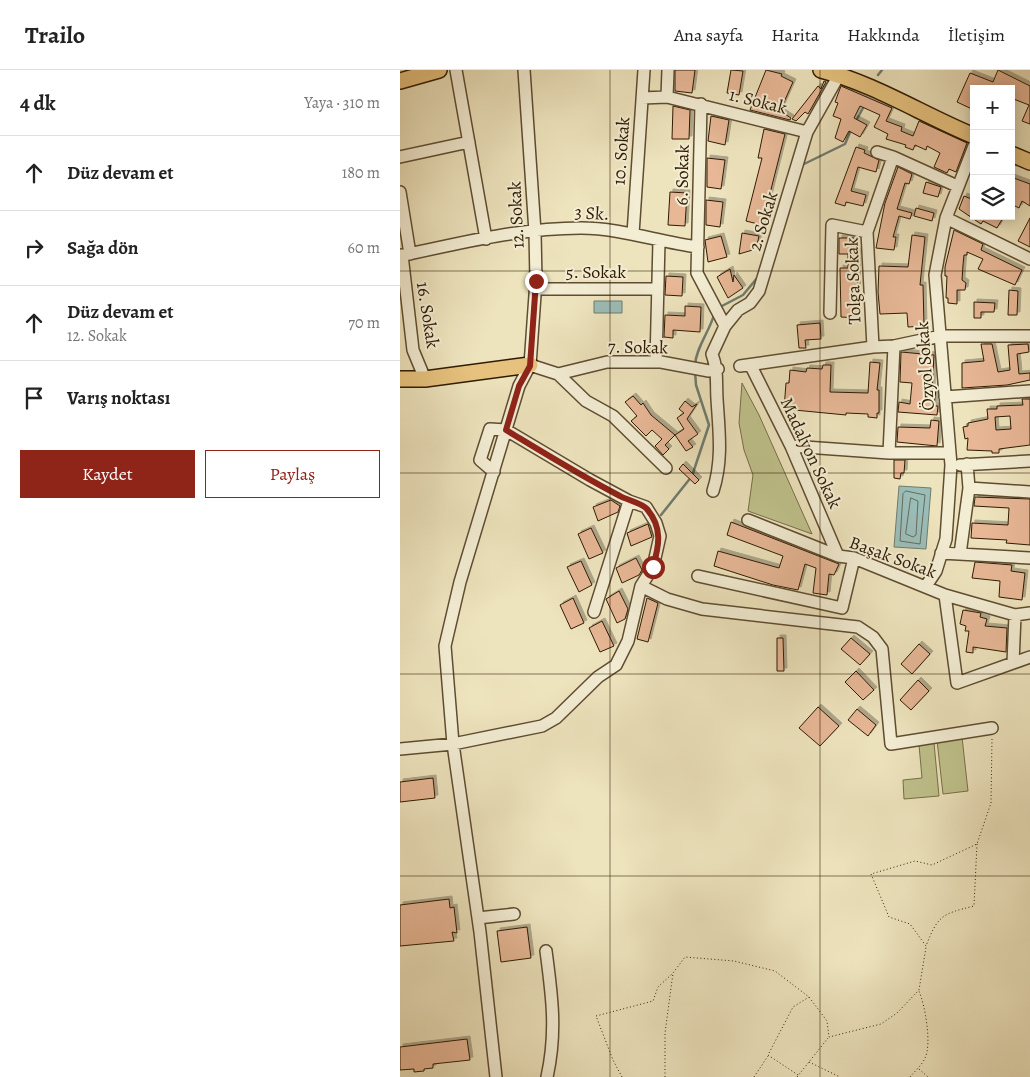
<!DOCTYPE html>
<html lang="tr">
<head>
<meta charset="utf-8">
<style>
  :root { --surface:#fff; --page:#f2f2f2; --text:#222; --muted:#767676; --line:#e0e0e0; --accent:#8f2418 }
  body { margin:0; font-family:Alegreya,serif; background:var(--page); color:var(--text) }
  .controls { position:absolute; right:15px; top:15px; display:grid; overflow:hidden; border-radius:0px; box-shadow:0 2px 12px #0003 }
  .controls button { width:45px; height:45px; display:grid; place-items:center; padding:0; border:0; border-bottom:1px solid var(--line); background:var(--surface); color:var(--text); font:25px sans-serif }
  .stop { position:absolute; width:15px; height:15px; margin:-11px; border:4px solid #8f2418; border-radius:50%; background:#fff }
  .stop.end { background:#8f2418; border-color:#fff; box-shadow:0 1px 5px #0008 }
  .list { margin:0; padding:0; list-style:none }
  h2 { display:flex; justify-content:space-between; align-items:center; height:65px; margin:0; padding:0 20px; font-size:21px }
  h2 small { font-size:16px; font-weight:400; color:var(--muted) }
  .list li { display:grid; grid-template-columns:32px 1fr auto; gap:15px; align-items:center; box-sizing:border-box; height:75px; padding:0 20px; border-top:1px solid var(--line) }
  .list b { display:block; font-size:19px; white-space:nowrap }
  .list p { margin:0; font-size:16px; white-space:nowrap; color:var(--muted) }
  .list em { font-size:16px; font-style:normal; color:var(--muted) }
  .actions { display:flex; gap:10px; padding:15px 20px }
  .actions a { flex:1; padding:11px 0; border:1px solid var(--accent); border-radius:0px; text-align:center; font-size:18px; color:var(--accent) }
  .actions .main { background:var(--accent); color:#fff }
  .icon { flex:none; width:28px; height:28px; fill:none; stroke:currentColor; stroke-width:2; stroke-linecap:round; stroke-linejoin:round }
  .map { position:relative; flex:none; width:630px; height:1007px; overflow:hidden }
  header { display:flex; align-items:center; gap:30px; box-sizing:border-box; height:70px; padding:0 25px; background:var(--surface); border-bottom:1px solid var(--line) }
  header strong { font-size:24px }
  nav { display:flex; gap:28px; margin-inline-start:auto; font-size:18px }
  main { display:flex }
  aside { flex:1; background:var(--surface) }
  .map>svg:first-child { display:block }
  .green { fill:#bfc18c; stroke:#766e47 }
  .water { fill:#9bbdb8; stroke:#6f7c6f }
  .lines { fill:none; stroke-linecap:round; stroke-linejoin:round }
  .shore { stroke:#646c5d; stroke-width:1 }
  .stream { stroke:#6f7c6f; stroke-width:2.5 }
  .building { fill:#e7b796; stroke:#2e1b02; fill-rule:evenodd; filter:url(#shadow) }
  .minor-casing { stroke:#5e4d31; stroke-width:14 }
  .major-casing { stroke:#2e1b02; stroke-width:18 }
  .path { stroke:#2e1b02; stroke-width:1; stroke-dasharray:1 2.5; stroke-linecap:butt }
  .minor { stroke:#f3edd4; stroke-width:11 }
  .major { stroke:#e6c27e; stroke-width:15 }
  .route { stroke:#8f2418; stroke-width:6 }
  .grid { fill:none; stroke:#2e1b02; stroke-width:1; stroke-opacity:0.55 }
  .labels { text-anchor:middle; stroke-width:4; stroke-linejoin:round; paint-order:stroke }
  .street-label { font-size:18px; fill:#2e1b02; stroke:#f3edd4 }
</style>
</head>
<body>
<header>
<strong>Trailo</strong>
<nav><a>Ana sayfa</a><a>Harita</a><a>Hakkında</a><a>İletişim</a></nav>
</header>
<main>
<aside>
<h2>4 dk<small>Yaya · 310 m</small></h2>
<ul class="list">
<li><svg class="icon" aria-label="ahead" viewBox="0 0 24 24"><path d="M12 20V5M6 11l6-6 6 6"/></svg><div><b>Düz devam et</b></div><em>180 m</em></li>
<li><svg class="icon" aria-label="right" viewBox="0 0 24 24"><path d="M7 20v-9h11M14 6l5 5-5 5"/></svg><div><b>Sağa dön</b></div><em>60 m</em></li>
<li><svg class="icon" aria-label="ahead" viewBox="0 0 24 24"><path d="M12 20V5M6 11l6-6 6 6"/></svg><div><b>Düz devam et</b><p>12. Sokak</p></div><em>70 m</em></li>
<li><svg class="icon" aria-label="arrive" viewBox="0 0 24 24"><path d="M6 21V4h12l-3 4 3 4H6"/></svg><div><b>Varış noktası</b></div></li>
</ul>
<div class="actions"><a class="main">Kaydet</a><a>Paylaş</a></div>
</aside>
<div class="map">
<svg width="630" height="1007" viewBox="0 0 630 1007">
  <defs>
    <filter id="shadow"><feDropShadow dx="3" dy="-3" stdDeviation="0" flood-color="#0004"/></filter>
  </defs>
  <rect width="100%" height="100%" fill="#ede3bd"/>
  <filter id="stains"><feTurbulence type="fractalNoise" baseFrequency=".004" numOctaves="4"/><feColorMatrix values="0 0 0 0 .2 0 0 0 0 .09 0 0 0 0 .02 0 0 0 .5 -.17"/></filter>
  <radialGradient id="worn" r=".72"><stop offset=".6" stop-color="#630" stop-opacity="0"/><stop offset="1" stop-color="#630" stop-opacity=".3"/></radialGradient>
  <path class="green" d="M342 313 359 345 412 464 348 441 353 405 344 380 339 353Z
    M562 667 568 721 543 724 537 670Z
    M534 673 539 726 504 729 503 710 522 708 519 675Z"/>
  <path class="water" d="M194 231H222V243H194Z
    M499 416 531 418 526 479 494 477Z"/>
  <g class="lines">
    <path class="shore" d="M506 421 525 425 520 474 500 471 503 424Z
      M511 428 518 431 516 465 513 467 506 464Z"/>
    <path class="stream" d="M478 5 482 0
      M456 51 464 36
      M400 96 445 74 451 60
      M320 237 343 225 358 207
      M295 295C296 278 309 262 314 245
      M261 445 292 406 309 355 296 315 295 301"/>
  </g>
  <path class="building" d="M275 0H295L292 23 275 21Z
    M331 0 343 1 339 25 327 23Z
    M366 0 382 4 381 6 393 12 380 41 391 48 390 50 350 40Z
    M598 0 630 16V54L622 51 629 35 611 28V19H574V40L557 32 570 3 593 12Z
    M424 11 426 12 408 44 405 42 396 51 392 49 418 16 421 19Z
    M441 16 492 38 486 51 502 57 501 61 513 66 519 51 567 73 556 102 549 99 547 103 534 97 540 83 527 76 526 80 515 75 513 80 505 77 506 75 486 69 488 64 474 57 480 45 460 36 454 48 467 55 460 67 449 61 443 72 435 68 441 49 433 46 438 33 435 32Z
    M273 36 290 40 289 69H272Z
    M311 46 329 50 325 75 308 71Z
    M364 59 385 64 362 155 346 151 362 88H358Z
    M456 77 465 80 464 83 479 90 476 102 458 97 451 121 466 125 463 136 446 132 445 136 435 133Z
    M307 88 325 90 321 119 307 117Z
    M498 97 512 104 509 114 505 113 497 139 512 143 510 149 499 146 493 167H496L494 180 476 178 485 133Z
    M611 107 630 114V136L622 131 619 138 611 134Z
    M526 112 541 117 538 127 523 123Z
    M270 122 287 123 285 156 268 155Z
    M564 126 574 130V146H604L597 158 583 151 581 154 559 139Z
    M306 130 323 132 320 157 306 155Z
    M516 138 534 143 532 151 514 146Z
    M630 148V177L618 171Z
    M554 160 583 174 581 180 622 200 615 215 578 199 583 189 567 182V185H564L563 195 562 210 566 213 565 220H557V234L548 233V228H546L547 206H545V197Z
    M342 163 359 166 356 179 339 184Z
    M512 165 525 167 520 215H523L524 256 508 257 507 243 480 244 478 222 479 196 508 197Z
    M321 166 327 187 308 192 305 170Z
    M439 168H454V181H457L458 248 441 247 440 198H448V184H439Z
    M330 199 333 212 334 205 343 218 328 228 317 207Z
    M266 206 283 207 282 226 265 225Z
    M609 220 618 221 617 245H608Z
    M574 232 595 233 594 242H581V248H574Z
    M285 236 301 237 300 262 273 260V268L264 267 265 245 285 246Z
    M420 253 421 269 405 270 406 278H399L397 255Z
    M581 274H592L598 302 610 300 608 275 628 274 629 282 617 284 619 304 630 303V310L607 315 562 318V293L584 291Z
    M501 282 534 285 532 318 536 319 534 336H538L537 345 498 342 499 332 510 334 512 313 500 312Z
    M470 292 480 293 477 320H479V343H477V348L468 347V344L446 343V345L384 339 386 313H389L390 300 406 302 407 298 422 299 423 295H431L430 322 468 323Z
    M233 326 241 335 243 333 251 345 275 365 265 375 269 379 263 385 255 376 262 369 252 360 246 366 231 351 237 346 225 332Z
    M622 329H630V375L599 379V383H592V381L567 380 568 368 565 369 563 357 568 356V353L588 349 587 339H597V336L623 335ZM610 346 611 359 596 360 595 347Z
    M285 331 292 337 297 334 287 349 298 364 288 371 293 377 286 381 275 365 284 359 277 348 284 343 279 339Z
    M531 350 539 351 537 376 497 372 498 357 530 358Z
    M494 390H505L504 403H501L500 409 494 408Z
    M283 394 299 410 295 414 279 399Z
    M575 427 630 429V475L606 473 607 470 571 468 572 453 608 455 609 438 574 436Z
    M211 430 220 436 218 442 198 451 193 437Z
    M331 452 439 494 434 505 429 504 427 525 413 523 416 498 405 494 398 520 373 515 314 496 318 481 379 498 383 486 327 465Z
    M248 454 252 467 231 476 227 463Z
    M191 458 203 483 189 489 178 464Z
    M236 488 242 500 239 505 222 513 216 498Z
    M181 491 192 515 179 522 167 497Z
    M575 492 612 495 611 501 625 503 622 530 599 527 600 511 572 508Z
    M219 521 228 539 225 549 217 553 206 529Z
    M173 528 184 553 171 559 160 535Z
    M247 528 258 533 248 572 237 569Z
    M563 540 581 543 580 547 587 549 585 556 607 558 606 582 573 577V583L566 582 569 561H565L566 556 560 554Z
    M202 551 214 576 200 582 189 558Z
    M377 568H383L384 601H377Z
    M451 568 470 584 460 595 441 579Z
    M519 574 530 584 512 604 501 594Z
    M456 601 474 620 463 630 445 612Z
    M518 610 529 621 511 640 500 630Z
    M418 637 439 656 420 676 399 658Z
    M457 639 476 655 468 666 448 650Z
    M33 708 35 728 0 732V712Z
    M49 829 50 838 54 837 57 863 52 862 54 871 0 876V835Z
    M127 857 131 888 101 892 97 861Z
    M67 969 70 990 33 994V998L24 999V1001L14 1002V999L0 1000V977Z"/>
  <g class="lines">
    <g class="minor-casing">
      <path id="minor" d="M56 0 86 169
        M268 0 267 27 407 62
        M242 28 267 27
        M301 34 297 203 325 256
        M477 82 493 87 557 116
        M0 87 69 72
        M0 122 10 184
        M546 148 630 189
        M233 164 244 0
        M2 185 13 280 25 309
        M0 186C59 173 121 158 181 158 220 158 259 172 298 177
        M135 219H258
        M430 243 432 155 467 162
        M473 277 467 162 493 87
        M256 292 259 171
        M130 295 158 304 186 331 213 346 266 398
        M340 296 473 277 494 276 541 266H630
        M351 296 391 376 438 486
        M158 304 207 292H261L309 301 318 299
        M545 327 630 321
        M391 376 489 383H550
        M489 383 494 276
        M560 395 630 391
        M94 402 80 390 90 359 106 360 190 410 229 431 246 437 256 453 260 466 253 497 241 516 267 529 302 539 458 557 473 567 482 579 491 674 592 658
        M569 418 630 422
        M313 421C323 390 319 361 317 329 316 313 318 300 312 284L325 256 338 240 350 233 359 221 407 62 439 5
        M348 450 438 486 454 488 545 525 615 545 630 543
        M541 483 630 488
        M560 484 569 418 567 394
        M298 506 442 538 454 488
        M526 516 536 501 546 469 551 395 535 205 546 148 574 76
        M545 525 557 613 630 587
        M194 542 229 431
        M613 593 615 545
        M0 679 53 674 142 656 156 648 198 607 216 595 228 571 241 516
        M78 848 114 844
        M146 881C152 926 157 962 147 1007
        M96 1007 80 862 53 674 45 576 60 512 119 316 130 295 136 211 135 162 124 0"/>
    </g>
    <g class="major-casing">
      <path id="major" d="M421 0C475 14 523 45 574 66
        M0 11 39 0
        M611 84 630 92
        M0 309H25L130 295"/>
    </g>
    <path class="path" d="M577 774 574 836C542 844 538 845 526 876L510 854 489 847 471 804 515 791 532 795 577 774 591 733 592 669
      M409 992 440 1007
      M519 999 528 1007
      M398 1005 368 985 393 937 409 927
      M222 1007 213 990 196 946 253 931 258 917 272 904
      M265 1007V963L273 903 285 887 334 891 375 901 409 927 427 951 429 967 481 954 497 943 519 920 526 877
      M354 1007 368 986
      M397 1007 428 968
      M510 1007C515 1001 522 995 525 988 532 974 525 935 519 921"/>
    <use href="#minor" class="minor"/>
    <use href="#major" class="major"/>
  </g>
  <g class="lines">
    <path class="route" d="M136 211 130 296 119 316 106 360C144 383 181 406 220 426 227 430 242 433 247 439 263 458 259 476 253 497"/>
  </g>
  <path class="grid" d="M210 0V1007M420 0V1007M0 201H630M0 403H630M0 604H630M0 806H630"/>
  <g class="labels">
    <g class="street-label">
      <text transform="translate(358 31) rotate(14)" y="6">1. Sokak</text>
      <text transform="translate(221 81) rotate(-86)" y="6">10. Sokak</text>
      <text transform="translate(282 105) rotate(-89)" y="6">6. Sokak</text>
      <text transform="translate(192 143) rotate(3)" y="6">3 Sk.</text>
      <text transform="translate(116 145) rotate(-93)" y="6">12. Sokak</text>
      <text transform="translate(363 151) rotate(-73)" y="6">2. Sokak</text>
      <text x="196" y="208">5. Sokak</text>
      <text transform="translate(453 211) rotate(-92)" y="6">Tolga Sokak</text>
      <text transform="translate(28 245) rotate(81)" y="6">16. Sokak</text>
      <text transform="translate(238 277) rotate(1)" y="6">7. Sokak</text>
      <text transform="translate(525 296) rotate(-94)" y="6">Özyol Sokak</text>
      <text transform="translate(411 383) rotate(65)" y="6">Madalyon Sokak</text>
      <text transform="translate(493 487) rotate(20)" y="6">Başak Sokak</text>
    </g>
  </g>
  <rect width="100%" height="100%" filter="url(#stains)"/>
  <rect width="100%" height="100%" fill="url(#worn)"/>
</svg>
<div class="controls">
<button>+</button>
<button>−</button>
<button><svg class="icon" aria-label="layers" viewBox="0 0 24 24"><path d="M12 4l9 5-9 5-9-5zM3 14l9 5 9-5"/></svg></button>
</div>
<div class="stop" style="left:253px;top:497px"></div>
<div class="stop end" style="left:136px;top:211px"></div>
</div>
</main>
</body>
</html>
